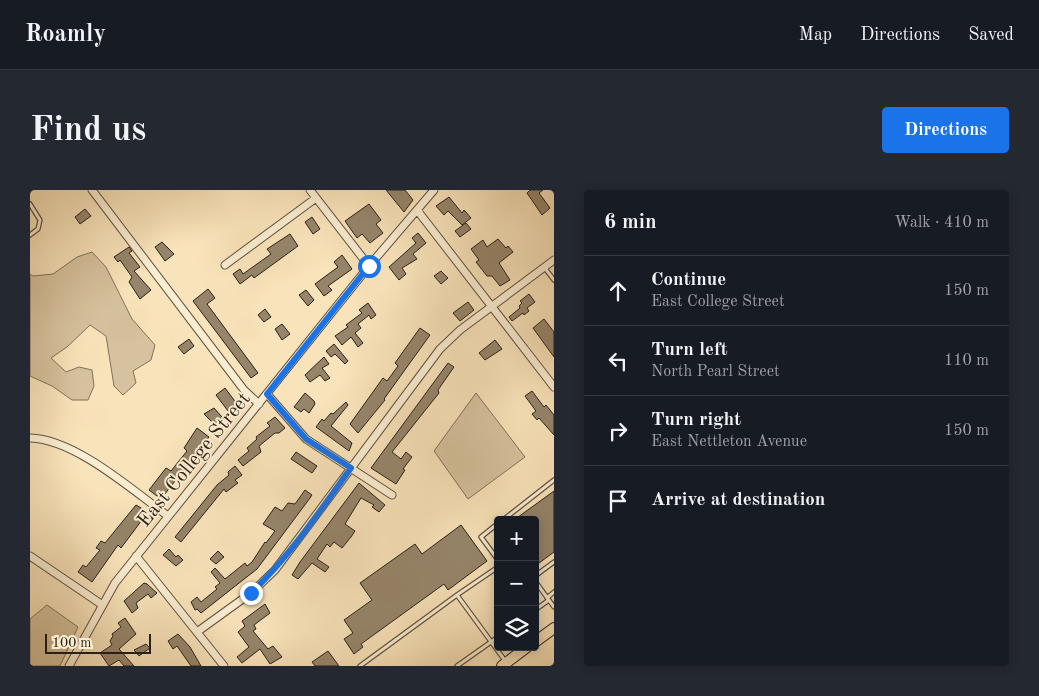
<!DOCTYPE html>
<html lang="en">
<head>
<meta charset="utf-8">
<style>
  :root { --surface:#171b24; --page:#242831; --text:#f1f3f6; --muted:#9ea1a6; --line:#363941; --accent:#1a73e8 }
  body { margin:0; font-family:"Old Standard TT",serif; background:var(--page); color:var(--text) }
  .controls { position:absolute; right:15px; bottom:15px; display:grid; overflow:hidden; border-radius:5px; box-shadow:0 2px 12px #0003 }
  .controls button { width:45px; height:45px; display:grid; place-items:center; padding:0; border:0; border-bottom:1px solid var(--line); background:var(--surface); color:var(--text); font:25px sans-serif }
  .scale { position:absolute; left:15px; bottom:12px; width:106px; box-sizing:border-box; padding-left:5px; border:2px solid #2a2015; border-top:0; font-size:14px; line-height:18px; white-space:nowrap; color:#2a2015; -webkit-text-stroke:4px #fbedd2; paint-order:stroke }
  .stop { position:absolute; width:15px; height:15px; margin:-11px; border:4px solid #1a73e8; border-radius:50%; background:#fff }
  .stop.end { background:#1a73e8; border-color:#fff; box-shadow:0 1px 5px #0008 }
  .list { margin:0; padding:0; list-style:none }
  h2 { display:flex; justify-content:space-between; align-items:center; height:65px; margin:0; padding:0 20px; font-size:21px }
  h2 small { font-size:16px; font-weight:400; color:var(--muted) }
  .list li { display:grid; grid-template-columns:32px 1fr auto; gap:15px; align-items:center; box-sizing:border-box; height:70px; padding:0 20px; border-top:1px solid var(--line) }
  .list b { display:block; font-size:19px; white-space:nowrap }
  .list p { margin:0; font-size:16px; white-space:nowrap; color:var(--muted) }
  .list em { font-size:16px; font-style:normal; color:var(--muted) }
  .icon { flex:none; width:28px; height:28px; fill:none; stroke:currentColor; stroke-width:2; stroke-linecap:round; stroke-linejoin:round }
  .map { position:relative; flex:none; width:524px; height:476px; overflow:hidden; border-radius:5px }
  header { display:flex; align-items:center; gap:30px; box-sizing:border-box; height:70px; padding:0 25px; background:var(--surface); border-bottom:1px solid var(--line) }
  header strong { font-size:24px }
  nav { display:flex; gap:28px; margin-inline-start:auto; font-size:18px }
  .intro { display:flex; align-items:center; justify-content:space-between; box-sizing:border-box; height:120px; padding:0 30px }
  h1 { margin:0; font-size:35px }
  .button { padding:12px 22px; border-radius:5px; background:var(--accent); color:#fff; font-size:18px; font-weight:700 }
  main { display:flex; gap:30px; padding:0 30px }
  aside { flex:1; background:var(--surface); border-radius:5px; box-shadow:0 2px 12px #0003 }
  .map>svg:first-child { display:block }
  .green { fill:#d6c29e; stroke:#80715a }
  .building { fill:#96856b; stroke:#2a2015 }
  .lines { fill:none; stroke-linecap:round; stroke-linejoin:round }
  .service-casing { stroke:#5e513e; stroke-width:5.5 }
  .minor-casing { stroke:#5e513e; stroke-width:9 }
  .primary-casing { stroke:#2a2015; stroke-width:12 }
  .service { stroke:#fbedd2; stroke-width:3 }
  .minor { stroke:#fbedd2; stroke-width:7 }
  .primary { stroke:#f9e3ba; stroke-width:10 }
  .route { stroke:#1a73e8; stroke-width:6 }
  .labels { text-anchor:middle; stroke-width:4; stroke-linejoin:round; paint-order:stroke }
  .street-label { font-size:20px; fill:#2a2015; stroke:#fbedd2 }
</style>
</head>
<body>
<header>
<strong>Roamly</strong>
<nav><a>Map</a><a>Directions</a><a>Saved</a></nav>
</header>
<div class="intro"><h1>Find us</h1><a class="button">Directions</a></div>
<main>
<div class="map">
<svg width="524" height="476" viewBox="0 0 524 476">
  <rect width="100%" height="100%" fill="#f9e3ba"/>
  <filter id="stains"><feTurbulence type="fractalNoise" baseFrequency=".004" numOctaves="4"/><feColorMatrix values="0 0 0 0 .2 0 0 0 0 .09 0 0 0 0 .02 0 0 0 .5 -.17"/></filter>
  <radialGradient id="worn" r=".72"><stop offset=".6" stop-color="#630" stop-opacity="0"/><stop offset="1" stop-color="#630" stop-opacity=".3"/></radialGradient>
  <path class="green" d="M62 62 76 77 102 129 125 155 121 170 103 181 106 193 93 205 84 196 76 146 60 135 37 157 21 168 36 182 49 177 62 180 64 196 58 210H42L22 196 0 186V84L3 86 23 84 47 67Z
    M446 203 495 267 438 309 404 261Z
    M17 415 48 437 30 476H0V429Z"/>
  <path class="building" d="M356 0H375L383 10 374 22Z
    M500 0H513L509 3 520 18 512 25 497 3Z
    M419 7 432 23 434 20 441 28 432 35 418 21 414 25 406 16Z
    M339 14 351 30 346 34 353 43 340 53 332 44 327 48 315 31Z
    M55 19 61 26 50 34 45 27Z
    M282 27 290 39 283 44 275 32Z
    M436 33 441 39 430 47 425 41Z
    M388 43 396 53 383 64 387 69 372 78 376 84 369 90 359 77 386 53 382 48Z
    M260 44 268 56 224 88 222 85 210 94 203 84 210 79 213 84 241 64 237 59Z
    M468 49 476 58 478 56 483 62 469 73 480 90 470 96 462 86H457L446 72 449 70 441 59 453 50 457 57Z
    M132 52 144 64 135 71 125 57Z
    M99 57 102 61 99 63 110 77 104 81 121 100 110 109 99 92 102 87 90 70 88 72 84 67Z
    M312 65 322 79 298 96 302 100 294 106 285 94 308 77 304 72Z
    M411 81 418 88 411 94 404 86Z
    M178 99 185 108 177 114 228 183 221 188 163 111Z
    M276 100 284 110 278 116 269 105Z
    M499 104 505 112 497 118 499 121 494 125 493 123 482 131 479 127 490 118 489 116 492 113 490 111Z
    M438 112 444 120 430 131 423 123Z
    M338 113 346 125 341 129 339 125 328 134 331 138 325 143 333 153 328 157 321 147 312 155 305 146 318 137 316 135 332 123 329 120Z
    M235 119 241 127 234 132 228 125Z
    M514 129 524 142V167L503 138Z
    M252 134 260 144 252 150 245 139Z
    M390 138 400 145 354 209 355 210 328 243 320 234 353 188 357 191 368 176 365 173Z
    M159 149 164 156 154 164 148 157Z
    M465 150 472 159 455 170 449 163Z
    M304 154 318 171 315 174 305 164 301 167 296 161Z
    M294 167 299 174 292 178 300 188 295 191 290 185 280 192 275 185Z
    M418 173 424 177 408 200 409 203 362 262 371 269 376 262 382 267 373 279 375 280 366 294 341 278Z
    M195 198 207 214 198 221 186 205Z
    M502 201 514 217 516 215 524 225V245L509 228 507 230 502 224 506 221 495 206Z
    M275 203 284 211 285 214 279 223 274 219 271 222 264 217Z
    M316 212 318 215 301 236 322 253 319 261 286 237 292 229 294 231 301 223 303 224Z
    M184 218 192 227 184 234 174 224Z
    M245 227 255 238 249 243H245L229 256 231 262 213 276 208 270 219 261 217 258 227 249 226 247 240 236 237 233Z
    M167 238 179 247 131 309 119 300 136 278 141 281 157 261 154 258Z
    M266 262 287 276 282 283 261 269Z
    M205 276 212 285 205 290 208 293 196 302 194 299 151 352 145 347 187 295 199 285 198 282Z
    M329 293 355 315 349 322 342 317 344 315 331 308 315 334 325 341 321 347 312 358 304 352 300 357 297 354 287 369 299 377 295 382 282 373 268 389 262 385 270 372Z
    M275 300 282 305 280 308 227 379 171 423 167 419 165 420 161 412 167 407 171 412 187 399 185 397 190 393 181 382 185 378 195 389 215 373 217 376 222 372 235 352 236 353 245 341 233 334 245 317 252 321 258 313 265 314Z
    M524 301V362L509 373 505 369V330H484Z
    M106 315 118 322 91 358 88 355 62 392 48 382 53 375 56 377 70 360 66 358 71 351 75 353Z
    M431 335 457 371 418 400 414 394 331 454 333 457 324 464 314 449 323 443 314 430 342 410 330 393 385 354 392 364Z
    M139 359 146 367 148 365 153 370 146 376 133 365Z
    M188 361 194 367 186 374 180 369Z
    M114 393 117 394 127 403 121 408 118 404 106 413 108 418 102 423 94 411Z
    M235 414 240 423 224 435 226 439 223 441 238 459 243 456 252 467 240 474 230 459 212 473 207 467 219 457 208 442 215 436 212 431Z
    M95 428 106 444 89 459 104 476H94L89 470 79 476 70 463 82 455 80 451 83 446 82 444 91 437 88 433Z
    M148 444 160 457 171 476H161L147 456 143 459 138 451Z
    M116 454 120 458 109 466 104 460Z
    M298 461 309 476H285L282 472Z"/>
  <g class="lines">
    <g class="service-casing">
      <path id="service" d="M0 14 10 30 8 39 0 45
        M514 77 524 90
        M473 330 524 290
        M466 335 451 347 468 370
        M505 386 524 372
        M505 391 524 417
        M427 405 468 377
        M517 408 524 402
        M505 420 519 410
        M330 476 427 405 476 472
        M427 476 468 447"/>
    </g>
    <g class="minor-casing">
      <path id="minor" d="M62 0 214 200 229 214
        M280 0 339 76
        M387 20 524 197
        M195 75 286 8
        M237 204 276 249 362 305
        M0 248C45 249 102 300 138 326
        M0 366 71 414
        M106 366 194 476
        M167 442 221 403 245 380 410 159 430 140 524 70
        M39 476 85 393 339 76 404 0"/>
    </g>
    <g class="primary-casing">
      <path id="primary" d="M505 452 524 438
        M472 476 497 457"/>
    </g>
    <use href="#service" class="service"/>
    <use href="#minor" class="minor"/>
    <use href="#primary" class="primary"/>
  </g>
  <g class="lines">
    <path class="route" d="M221 403C260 366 289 322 321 278L276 249 237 204 339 76"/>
  </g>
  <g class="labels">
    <g class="street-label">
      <text transform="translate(163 269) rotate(-51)" y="7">East College Street</text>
    </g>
  </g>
  <rect width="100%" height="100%" filter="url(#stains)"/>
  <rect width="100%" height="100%" fill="url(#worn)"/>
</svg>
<div class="controls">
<button>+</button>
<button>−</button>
<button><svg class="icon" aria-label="layers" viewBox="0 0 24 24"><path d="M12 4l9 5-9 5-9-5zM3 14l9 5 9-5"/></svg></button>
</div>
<div class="scale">100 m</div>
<div class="stop" style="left:339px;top:76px"></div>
<div class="stop end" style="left:221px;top:403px"></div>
</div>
<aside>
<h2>6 min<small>Walk · 410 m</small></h2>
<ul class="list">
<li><svg class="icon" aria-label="ahead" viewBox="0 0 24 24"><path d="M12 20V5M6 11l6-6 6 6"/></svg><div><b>Continue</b><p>East College Street</p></div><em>150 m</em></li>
<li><svg class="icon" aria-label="left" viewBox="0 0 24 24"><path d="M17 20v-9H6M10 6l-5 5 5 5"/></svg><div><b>Turn left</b><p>North Pearl Street</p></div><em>110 m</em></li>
<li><svg class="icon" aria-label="right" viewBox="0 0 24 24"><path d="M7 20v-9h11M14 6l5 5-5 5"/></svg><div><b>Turn right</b><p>East Nettleton Avenue</p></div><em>150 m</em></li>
<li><svg class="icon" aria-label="arrive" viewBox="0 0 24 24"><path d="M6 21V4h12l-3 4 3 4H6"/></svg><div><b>Arrive at destination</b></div></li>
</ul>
</aside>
</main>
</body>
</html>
